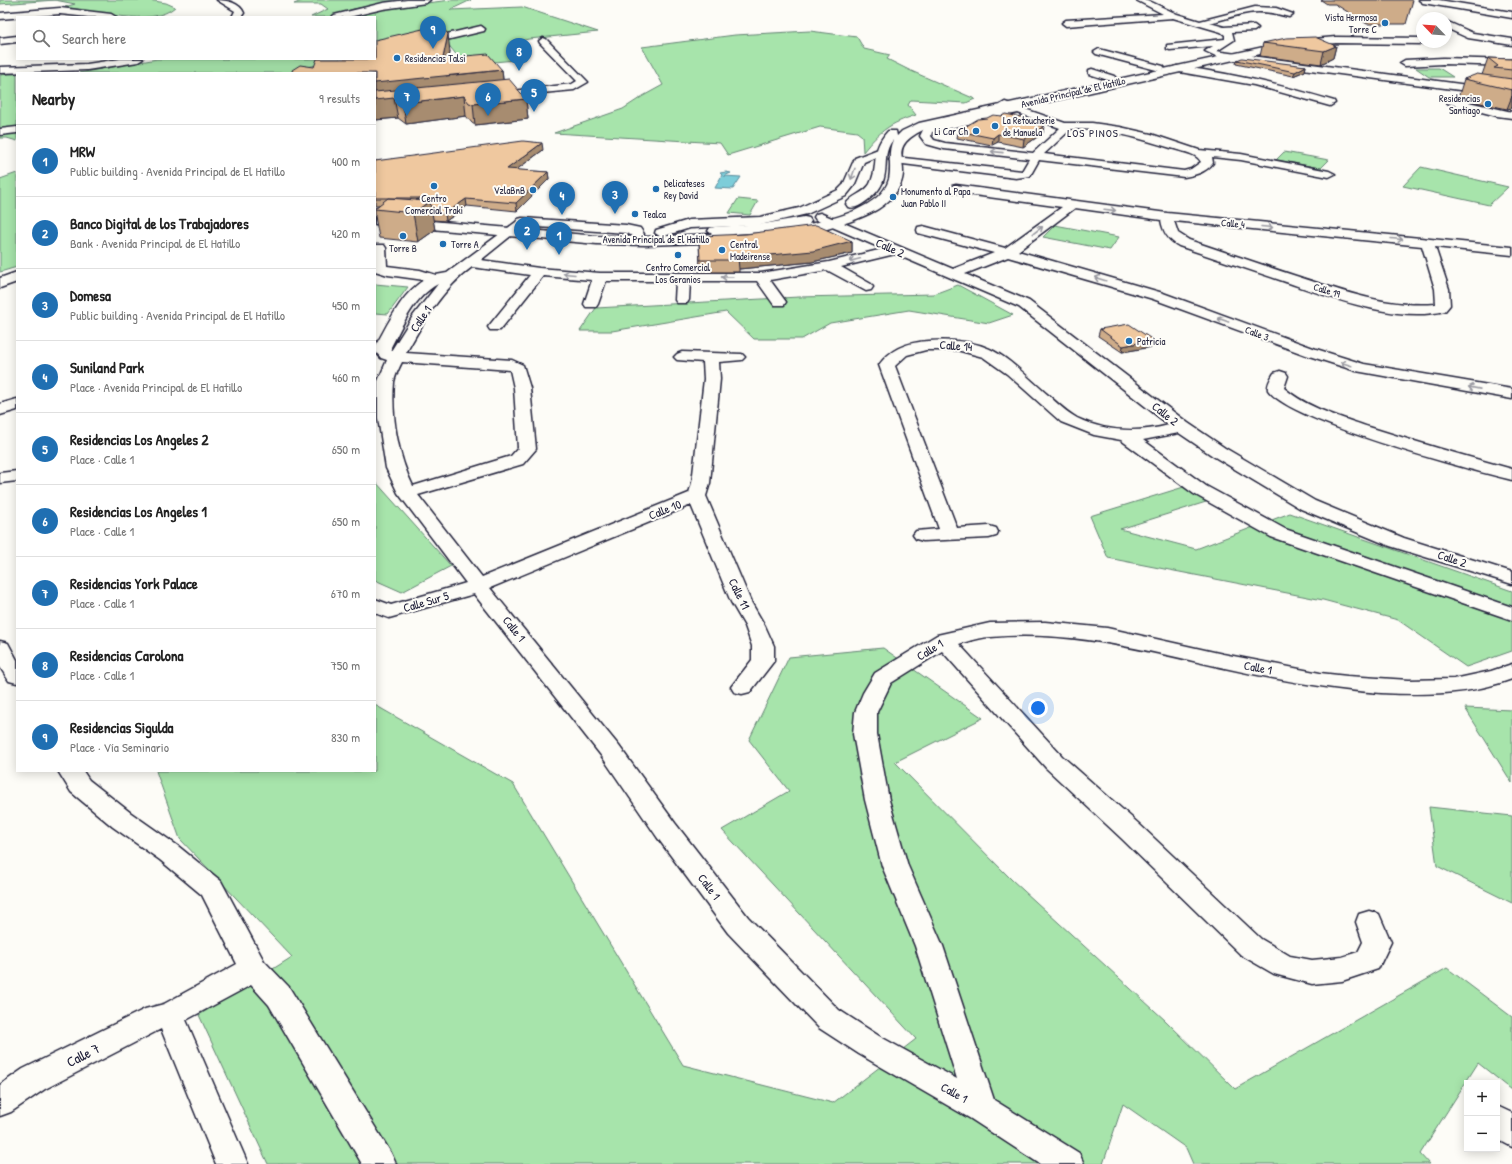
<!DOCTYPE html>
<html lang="en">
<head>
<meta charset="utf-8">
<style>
  :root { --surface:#fff; --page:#f2f2f2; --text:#222; --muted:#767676; --line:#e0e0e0; --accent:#1f6fb2 }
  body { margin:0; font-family:"Patrick Hand",sans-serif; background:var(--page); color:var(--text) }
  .controls { position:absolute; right:12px; bottom:12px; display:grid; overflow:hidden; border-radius:0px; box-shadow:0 2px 10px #0003 }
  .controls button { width:36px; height:36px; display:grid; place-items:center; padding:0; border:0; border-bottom:1px solid var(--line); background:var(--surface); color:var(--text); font:20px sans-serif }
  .compass { position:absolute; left:1416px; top:12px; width:36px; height:36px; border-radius:50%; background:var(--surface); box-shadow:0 2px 10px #0003; rotate:295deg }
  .you { position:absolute; left:1038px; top:708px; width:14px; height:14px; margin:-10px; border:3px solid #fff; border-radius:50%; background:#1a73e8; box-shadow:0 0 0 6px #1a73e833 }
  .badge { display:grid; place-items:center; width:26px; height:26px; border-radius:50%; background:var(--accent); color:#fff; font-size:13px; font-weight:700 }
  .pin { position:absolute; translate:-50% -33px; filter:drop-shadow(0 1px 2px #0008) }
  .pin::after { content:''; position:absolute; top:21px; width:14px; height:12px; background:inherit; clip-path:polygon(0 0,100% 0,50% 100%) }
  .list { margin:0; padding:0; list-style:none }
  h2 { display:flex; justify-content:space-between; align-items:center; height:52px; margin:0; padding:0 16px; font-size:17px }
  h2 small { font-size:13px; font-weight:400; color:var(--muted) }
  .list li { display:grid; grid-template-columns:26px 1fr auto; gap:12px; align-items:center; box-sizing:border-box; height:72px; padding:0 16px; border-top:1px solid var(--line) }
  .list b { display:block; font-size:15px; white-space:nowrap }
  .list p { margin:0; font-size:13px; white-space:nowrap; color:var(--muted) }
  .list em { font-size:13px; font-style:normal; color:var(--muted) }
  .icon { flex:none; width:22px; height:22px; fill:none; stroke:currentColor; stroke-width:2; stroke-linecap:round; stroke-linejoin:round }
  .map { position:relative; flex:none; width:1512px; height:1164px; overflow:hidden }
  .search { position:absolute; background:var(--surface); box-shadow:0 2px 10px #0003; left:16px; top:16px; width:360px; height:44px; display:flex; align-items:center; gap:10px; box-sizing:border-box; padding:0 14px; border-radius:0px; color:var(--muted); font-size:15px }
  .panel { position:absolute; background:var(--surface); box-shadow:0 2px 10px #0003; left:16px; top:72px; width:360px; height:700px; border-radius:0px }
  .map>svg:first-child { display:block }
  .green { fill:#a7e4ab; stroke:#648373 }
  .water { fill:#7dcdd9; stroke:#59899a }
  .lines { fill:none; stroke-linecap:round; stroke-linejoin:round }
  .street-casing { stroke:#22223b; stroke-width:3 }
  .secondary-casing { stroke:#22223b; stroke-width:3 }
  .street { fill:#fdfcf7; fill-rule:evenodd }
  .secondary { fill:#fdfcf7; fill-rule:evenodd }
  .wall { fill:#ceac89; stroke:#22223b }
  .shaded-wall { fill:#a78c6f; stroke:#22223b }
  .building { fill:#efc89f; stroke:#22223b }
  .oneway { stroke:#9a9aa2 }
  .poi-dot { fill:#1f6fb2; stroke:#fdfcf7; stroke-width:1.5 }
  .labels { text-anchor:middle; stroke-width:4; stroke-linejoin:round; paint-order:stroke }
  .far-poi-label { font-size:10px; fill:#22223b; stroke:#fdfcf7; text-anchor:start }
  .far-street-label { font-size:10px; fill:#22223b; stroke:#fdfcf7 }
  .far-neighbourhood-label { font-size:11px; letter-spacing:1px; fill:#22223b; stroke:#fdfcf7 }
  .street-label { font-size:12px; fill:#22223b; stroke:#fdfcf7 }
  .near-street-label { font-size:14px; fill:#22223b; stroke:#fdfcf7 }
</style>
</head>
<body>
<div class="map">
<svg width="1512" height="1164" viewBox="0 0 1512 1164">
  <rect width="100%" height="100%" fill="#fdfcf7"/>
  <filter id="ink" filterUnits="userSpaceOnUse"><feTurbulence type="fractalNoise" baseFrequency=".025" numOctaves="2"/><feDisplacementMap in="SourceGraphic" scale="8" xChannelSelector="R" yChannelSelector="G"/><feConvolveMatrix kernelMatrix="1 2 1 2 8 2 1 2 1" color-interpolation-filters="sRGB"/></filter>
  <g filter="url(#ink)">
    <path class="green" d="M0 0H148L166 3 175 7C152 28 93 11 65 7L75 4 55 0 0 4Z
      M304 0H406L353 9 330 17H311L328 9 321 4H294Z
      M451 0H471L450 10 522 7 598 32 529 39 514 42 526 59 375 73 462 62 440 34 375 50V17H347L370 10Z
      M810 31 857 37 864 49 890 55 887 59 909 70 975 99 966 103 911 100 908 105 916 115C889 124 881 130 863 152L862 136 857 132 820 127 728 155 720 143 554 133 623 109 643 96 663 85 642 47 735 35Z
      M157 59H340L292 71 293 73H79Z
      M1416 68H1439L1453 77H1429Z
      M10 74H17V141L7 138H0V75Z
      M1284 152 1329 160 1321 168 1276 160Z
      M1421 167 1508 187 1489 205 1403 186Z
      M17 173V267L0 272V179Z
      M738 199 758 201 750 215 729 213Z
      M1055 225 1119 237 1110 250 1043 237Z
      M375 284 408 287 388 314 375 313Z
      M958 285 1013 315 989 323 909 310 830 323 802 339H754L726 312 612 331H580L596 308 799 297 934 294Z
      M375 481 451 566 402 592 375 580Z
      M1187 486 1206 502 1120 529 1196 549 1290 513 1512 591V651L1466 667 1398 620 1323 600 1108 558 1090 516Z
      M883 648 983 718 895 762 1012 880 1166 1021 1235 1089 1447 968 1512 1017V1090L1478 1063 1420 1154 1429 1164H1193L1186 1148 1123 1104 1103 1164H268L199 1015 292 957 180 839 156 771H375V705L513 784 683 1065 833 1103 916 1039 722 830 789 791 749 740 789 657Z
      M1465 708 1512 710V783Z
      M1429 807 1512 816V903L1437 866Z"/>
    <path class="water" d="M726 172 731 173 724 176 741 177 733 189 715 188 722 175 720 173Z"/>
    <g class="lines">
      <g class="street-casing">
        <path id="street" d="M217 0C227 0 240 3 244 13L241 17H232L235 11Z
          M1136 0H1147L1177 14 1200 21 1255 7 1276 8 1293 14 1289 17C1253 7 1244 14 1210 23L1224 27 1254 25 1258 28 1254 31 1232 32 1234 40 1217 51 1222 52 1512 91V97L1220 58 1205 51 1213 46 1170 50 1167 49V45L1225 39V35L1221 32 1173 18 1066 26 1062 23 1066 20 1163 14Z
          M481 26 485 29 484 31 375 57V51Z
          M17 36V42L0 44V38Z
          M543 38 546 39 586 80 588 82 574 90 490 98 489 96 494 93 572 84 577 81 540 43 539 41Z
          M1099 49 1163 66 1165 68 1160 71 1096 54 1094 52Z
          M1443 58 1512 60V66L1443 64 1405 66 1400 63 1405 60Z
          M120 59H143L138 62 87 70 0 73V67L87 64Z
          M1177 66C1230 73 1282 85 1334 101L1335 103 1330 106 1254 85 1174 71V67Z
          M1092 69 1114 76 1116 78 1111 81 1089 74V70Z
          M1451 98 1512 112V118L1497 116 1447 103 1446 101 1447 99Z
          M1005 102 1065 123H1092L1120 127 1151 134 1199 150 1241 154 1329 171 1335 174 1329 177 1241 160 1212 157 1213 163C1205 173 1195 175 1184 177L1039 160 1030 176 1016 178 895 163 889 160 895 157 1022 171 1029 159 944 149 926 144 920 136 924 128 1007 109 1000 105ZM1018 113 1060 128 1033 153 945 143 934 140 931 136 932 132ZM1071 129C1106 128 1138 138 1171 148 1180 151 1197 153 1201 162L1191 169 1184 171 1044 154Z
          M17 127V133L0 135V129Z
          M881 148 887 151 885 153 864 162 854 186 846 196 807 214 760 225 690 228 661 237 655 233 656 230 689 220 760 217 799 208 838 190 843 185 855 158Z
          M956 185 1167 213 1512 247V255L1435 247 1449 289 1450 305 1445 311C1395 323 1330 297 1283 281 1248 269 1214 258 1179 246 1168 240 1163 232 1161 220L1075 208 1018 251 1163 293 1316 349 1364 364 1512 389V399L1356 371 1306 355 1153 299 1008 257 965 274 1029 301 1188 423 1225 448 1315 501 1404 538 1512 572V584L1390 546 1301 509 1213 456 1179 433 1143 440 1206 486 1285 529 1512 607V620L1271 537 1194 494 1121 440 1094 435 1061 422 1007 374 983 357 957 350H926L907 355 895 366 957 528 989 526 996 528 998 532 996 536 989 538 923 541 916 539 913 535 916 531 939 529 879 365C891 348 909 342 929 341 993 337 1004 357 1048 395 1057 403 1066 412 1077 418 1106 432 1138 433 1169 425L1019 307 895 254 841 267 871 284 873 287 871 290 866 291 827 270 770 280 786 302 784 305H774L757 281H690L689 300 687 303H677L675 300 676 281H606L598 304 596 307H586L584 304 592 280 543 276 500 330H490L488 327 530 275 472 267C442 289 424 321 406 353L512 360 523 365 530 388 536 449 523 464 418 495 482 577 689 493 692 483 704 379 703 362 677 360 674 357 677 354 682 352 742 354 745 357 742 360 719 362 720 379 710 483 706 496 751 602 765 626 774 646V661L750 692 742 694 734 692 731 687 752 660V646L745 626 731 602 691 505 490 588 619 746 675 823 748 917 839 1010 879 1036 957 1079 915 946 882 866 865 800 853 734 855 712 863 693 875 673 937 635 990 623 1045 622 1107 628 1223 654 1320 673 1347 676 1409 680 1454 679 1491 671 1512 664V679C1470 695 1425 695 1381 693 1327 689 1274 679 1220 667 1143 650 1071 630 991 637 980 637 969 641 959 644L1062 756 1139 824 1261 939 1290 956 1312 960 1342 957 1358 952 1363 942 1356 922 1359 914 1369 911 1379 914 1391 942 1378 969 1342 981 1312 984 1274 974 1241 955 1121 838 1046 768 942 651 891 683 877 712V734L889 800 908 866 943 946 994 1100 1079 1153 1084 1164H1040L971 1119 859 1054 819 1028 728 933 657 837 603 758 474 594 389 618 375 613V599L391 605 466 583 398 493 386 468 378 418V381L387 360 381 358 375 351V347C388 324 401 294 424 280L388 275 375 271V245H384L386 248 387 266 420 270 436 275 447 273 516 222 518 219 522 218 626 225 640 228 644 234 638 238 626 233 523 226 481 260 539 268 600 273H761L829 262 883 249 816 220 814 217 816 214 820 213 953 269 994 253 918 233 917 230 918 227 923 226 1005 248 1062 207 952 192 950 189 952 186ZM1174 221 1422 246 1435 289 1436 304C1387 308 1342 291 1296 276 1260 264 1224 252 1189 240L1178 233ZM438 284 413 316 391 351V347C403 324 414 297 438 284ZM402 362 510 370 514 388 518 448 511 456 413 486C398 456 391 416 394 382 395 376 399 368 402 362Z
          M1280 371 1286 373 1288 376 1284 388C1307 408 1340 417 1369 427 1416 442 1464 456 1512 469V480C1467 469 1290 422 1268 390 1267 384 1271 378 1274 373Z
          M17 399V410L0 415V404Z
          M17 471V481L0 483V473Z
          M0 641 8 643 17 660V683L9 681 0 667Z
          M58 771H83L89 780 131 813 178 846 221 881 264 961 289 987 391 1153 396 1164H362L269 1005 251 985 186 1020 248 1164H216L161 1029 45 1089 11 1112 0 1116V1085L23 1069 145 1009 164 1004 237 964 202 895 160 860 113 827 71 792Z
          M1497 1106 1512 1113V1147L1497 1139Z"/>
      </g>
      <g class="secondary-casing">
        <path id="secondary" d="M407 0H430L426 3 383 9 349 17H332L334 15 383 3Z
          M1419 0H1439L1512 12V18L1423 3Z
          M60 8 111 14 116 17H88L60 14 0 19V13Z
          M1446 21 1473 33 1512 39V45L1468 38 1446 28Z
          M1336 37 1422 38V42H1426L1422 44 1336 43 1291 47 923 130C883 150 914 162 898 189 893 197 886 204 878 209 862 219 802 240 784 235L782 232 784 229 789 228 764 232 733 234 738 238 736 241 731 242 647 245 597 244 375 224V216L597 236 647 237 712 234 708 231 710 228 715 227 764 224 804 217 809 218 811 221 809 224C834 219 882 207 889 179 892 165 887 153 893 140 877 159 898 180 865 202 859 206 855 209 848 207L846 204C852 195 865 193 870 184 880 164 869 152 888 131H896L897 136 902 131 919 123 1291 41Z
          M17 272V282L0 288V278Z"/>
      </g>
      <use href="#street" class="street"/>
      <use href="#secondary" class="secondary"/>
    </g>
    <path class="wall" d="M1321 0H1413L1406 24H1367L1335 4H1327Z
      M1263 43 1336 46 1333 58 1321 64 1260 56Z
      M450 52 449 58 502 70 503 79 526 99 528 119 475 125 472 123 466 116 406 124 398 118 375 120V73L314 67Z
      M1488 58 1512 59V108L1507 109 1458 98 1464 79 1482 75Z
      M1237 60 1306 66 1305 71 1293 76 1236 64Z
      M1002 116 1043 121V133L1023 147 998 142 992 145 957 138 958 131Z
      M543 150 516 170 548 172 549 179 517 211 467 206 446 221 433 220 435 230 418 242 379 238 375 216V208L379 205H375V161Z
      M699 241H852V253L812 262 739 269V272H700Z
      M1100 329 1153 340 1152 347 1122 352 1098 336Z"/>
    <path class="shaded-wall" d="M448 34 450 52 446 76 502 70 504 90 394 98 398 118 375 120V83L443 58Z
      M1336 46 1333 58 1321 64 1324 51Z
      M1306 66 1305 71 1293 76 1295 72Z
      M464 96 466 116 406 124 403 103Z
      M1512 96V108L1507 109Z
      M526 99 528 119 475 125 473 104Z
      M1043 121 1042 127 1044 126 1043 133 1023 147 1024 139 1037 125Z
      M998 134V142L992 145 993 138Z
      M542 143 543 150 508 176 507 169Z
      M548 172 549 179 517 211 516 203Z
      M466 199 467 206 446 221 445 214Z
      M430 201 435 230 418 242 413 213Z
      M852 241V253L812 262 739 269 738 258Z
      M1153 340 1152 347 1122 352 1123 346Z"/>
    <path class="building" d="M440 25 448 34 443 58 488 54 502 70 375 83V73H293L292 70 300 65 314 67 317 59H375V40Z
      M1315 37 1336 46 1324 51 1263 43 1286 38Z
      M1242 58 1306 66 1295 72 1237 60Z
      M1488 58 1512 59V70L1494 68 1498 66Z
      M1477 74 1512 79V90L1464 79Z
      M509 79 526 99 473 104 469 103 464 96 403 103 394 98 375 100V92Z
      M1005 114 1043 121 1037 125 1044 126 1024 139 998 134 993 138 958 131 978 119 987 118 993 115 1002 116Z
      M523 141 542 143 507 169 548 172 516 203 466 199 445 214 432 213 430 201 416 200 420 198H375V161Z
      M388 198 430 201 413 213 375 209V208Z
      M816 225 852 241 813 251 738 258 739 260H700L699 241H702V236L746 234Z
      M1129 324 1153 340 1123 346 1100 329Z"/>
    <defs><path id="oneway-shaft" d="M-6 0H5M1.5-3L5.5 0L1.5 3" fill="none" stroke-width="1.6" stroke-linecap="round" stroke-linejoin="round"/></defs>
    <g class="oneway">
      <use href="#oneway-shaft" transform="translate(997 152) rotate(-174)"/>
      <use href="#oneway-shaft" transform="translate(853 174) rotate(109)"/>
      <use href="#oneway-shaft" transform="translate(1110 210) rotate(7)"/>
      <use href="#oneway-shaft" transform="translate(1267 227) rotate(5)"/>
      <use href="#oneway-shaft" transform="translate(1038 230) rotate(-37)"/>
      <use href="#oneway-shaft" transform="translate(1397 239) rotate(5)"/>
      <use href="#oneway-shaft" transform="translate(855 260) rotate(166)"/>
      <use href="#oneway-shaft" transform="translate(569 274) rotate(-175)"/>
      <use href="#oneway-shaft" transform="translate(727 277) rotate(180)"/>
      <use href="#oneway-shaft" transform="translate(1100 279) rotate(-163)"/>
      <use href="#oneway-shaft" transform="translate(1223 320) rotate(-160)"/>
      <use href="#oneway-shaft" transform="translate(1346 364) rotate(-163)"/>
      <use href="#oneway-shaft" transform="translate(1474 388) rotate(-169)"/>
    </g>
  </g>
  <g class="poi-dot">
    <circle cx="1385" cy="23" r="4"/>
    <circle cx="397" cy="58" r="4"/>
    <circle cx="1488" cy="104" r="4"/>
    <circle cx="995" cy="126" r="4"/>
    <circle cx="976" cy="131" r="4"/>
    <circle cx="434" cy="186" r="4"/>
    <circle cx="656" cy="189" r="4"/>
    <circle cx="533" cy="190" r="4"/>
    <circle cx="893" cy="197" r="4"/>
    <circle cx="635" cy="214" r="4"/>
    <circle cx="403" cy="236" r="4"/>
    <circle cx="443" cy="244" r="4"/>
    <circle cx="722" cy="250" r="4"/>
    <circle cx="678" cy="255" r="4"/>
    <circle cx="1129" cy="341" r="4"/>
  </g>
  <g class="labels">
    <g class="far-poi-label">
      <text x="1377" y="21" text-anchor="end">Vista Hermosa<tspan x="1377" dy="12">Torre C</tspan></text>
      <text x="405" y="62">Residencias Talsi</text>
      <text x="1480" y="102" text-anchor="end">Residencias<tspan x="1480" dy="12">Santiago</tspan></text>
      <text x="1003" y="124">La Retoucherie<tspan x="1003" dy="12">de Manuela</tspan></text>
      <text x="968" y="135" text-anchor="end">Li Car Ch</text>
      <text x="664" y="187">Delicateses<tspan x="664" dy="12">Rey David</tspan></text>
      <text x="525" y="194" text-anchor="end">VzlaBnB</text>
      <text x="901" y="195">Monumento al Papa<tspan x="901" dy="12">Juan Pablo II</tspan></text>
      <text x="434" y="202" text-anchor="middle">Centro<tspan x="434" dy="12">Comercial Traki</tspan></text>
      <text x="643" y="218">Tealca</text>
      <text x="451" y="248">Torre A</text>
      <text x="730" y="248">Central<tspan x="730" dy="12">Madeirense</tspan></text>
      <text x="403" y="252" text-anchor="middle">Torre B</text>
      <text x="678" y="271" text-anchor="middle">Centro Comercial<tspan x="678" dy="12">Los Geranios</tspan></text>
      <text x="1137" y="345">Patricia</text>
    </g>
    <g class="far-street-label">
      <text transform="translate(1073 92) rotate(-13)" y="4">Avenida Principal de El Hatillo</text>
      <text transform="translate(1233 223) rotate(5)" y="4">Calle 4</text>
      <text x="656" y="243">Avenida Principal de El Hatillo</text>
      <text transform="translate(1327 290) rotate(17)" y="4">Calle 19</text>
      <text transform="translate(1257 333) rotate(20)" y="4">Calle 3</text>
    </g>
    <g class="far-neighbourhood-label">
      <text x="1093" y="137">LOS PINOS</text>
    </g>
    <g class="street-label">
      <text transform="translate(890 248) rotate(24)" y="4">Calle 2</text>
      <text transform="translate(421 319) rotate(-56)" y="4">Calle 1</text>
      <text transform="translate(956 346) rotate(4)" y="4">Calle 14</text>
      <text transform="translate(1165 414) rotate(38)" y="4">Calle 2</text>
      <text transform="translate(665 510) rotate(-22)" y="4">Calle 10</text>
      <text transform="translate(1452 559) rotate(18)" y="4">Calle 2</text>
      <text transform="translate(739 594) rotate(64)" y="4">Calle 11</text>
      <text transform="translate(426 602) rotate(-16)" y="4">Calle Sur 5</text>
      <text transform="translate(514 629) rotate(51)" y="4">Calle 1</text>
      <text transform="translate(930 650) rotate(-32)" y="4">Calle 1</text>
      <text transform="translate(1258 668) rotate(11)" y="4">Calle 1</text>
      <text transform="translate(709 887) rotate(53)" y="4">Calle 1</text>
      <text transform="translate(954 1093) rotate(29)" y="4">Calle 1</text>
    </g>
    <g class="near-street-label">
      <text transform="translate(83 1055) rotate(-27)" y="5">Calle 7</text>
    </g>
  </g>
</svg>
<div class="controls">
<button>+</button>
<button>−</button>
</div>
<svg class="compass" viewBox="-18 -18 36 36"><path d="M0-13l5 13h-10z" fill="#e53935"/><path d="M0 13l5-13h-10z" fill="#767676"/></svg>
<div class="you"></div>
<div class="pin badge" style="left:559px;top:255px">1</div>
<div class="pin badge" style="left:527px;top:250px">2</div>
<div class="pin badge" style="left:615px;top:214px">3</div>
<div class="pin badge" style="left:562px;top:215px">4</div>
<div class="pin badge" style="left:534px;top:112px">5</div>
<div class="pin badge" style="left:488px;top:116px">6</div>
<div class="pin badge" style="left:407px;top:116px">7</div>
<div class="pin badge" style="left:519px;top:71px">8</div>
<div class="pin badge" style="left:433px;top:49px">9</div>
<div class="search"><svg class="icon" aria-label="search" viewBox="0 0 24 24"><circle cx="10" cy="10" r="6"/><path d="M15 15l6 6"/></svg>Search here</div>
<section class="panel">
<h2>Nearby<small>9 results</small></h2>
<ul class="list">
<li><span class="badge">1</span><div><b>MRW</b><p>Public building · Avenida Principal de El Hatillo</p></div><em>400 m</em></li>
<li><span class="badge">2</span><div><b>Banco Digital de los Trabajadores</b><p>Bank · Avenida Principal de El Hatillo</p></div><em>420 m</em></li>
<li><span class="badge">3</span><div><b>Domesa</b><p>Public building · Avenida Principal de El Hatillo</p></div><em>450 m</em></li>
<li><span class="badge">4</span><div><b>Suniland Park</b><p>Place · Avenida Principal de El Hatillo</p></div><em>460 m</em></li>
<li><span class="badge">5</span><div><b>Residencias Los Angeles 2</b><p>Place · Calle 1</p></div><em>650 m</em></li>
<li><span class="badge">6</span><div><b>Residencias Los Angeles 1</b><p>Place · Calle 1</p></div><em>650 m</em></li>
<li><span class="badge">7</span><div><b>Residencias York Palace</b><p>Place · Calle 1</p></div><em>670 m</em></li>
<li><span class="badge">8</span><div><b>Residencias Carolona</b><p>Place · Calle 1</p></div><em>750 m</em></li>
<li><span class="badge">9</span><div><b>Residencias Sigulda</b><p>Place · Vía Seminario</p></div><em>830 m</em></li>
</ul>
</section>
</div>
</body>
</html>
